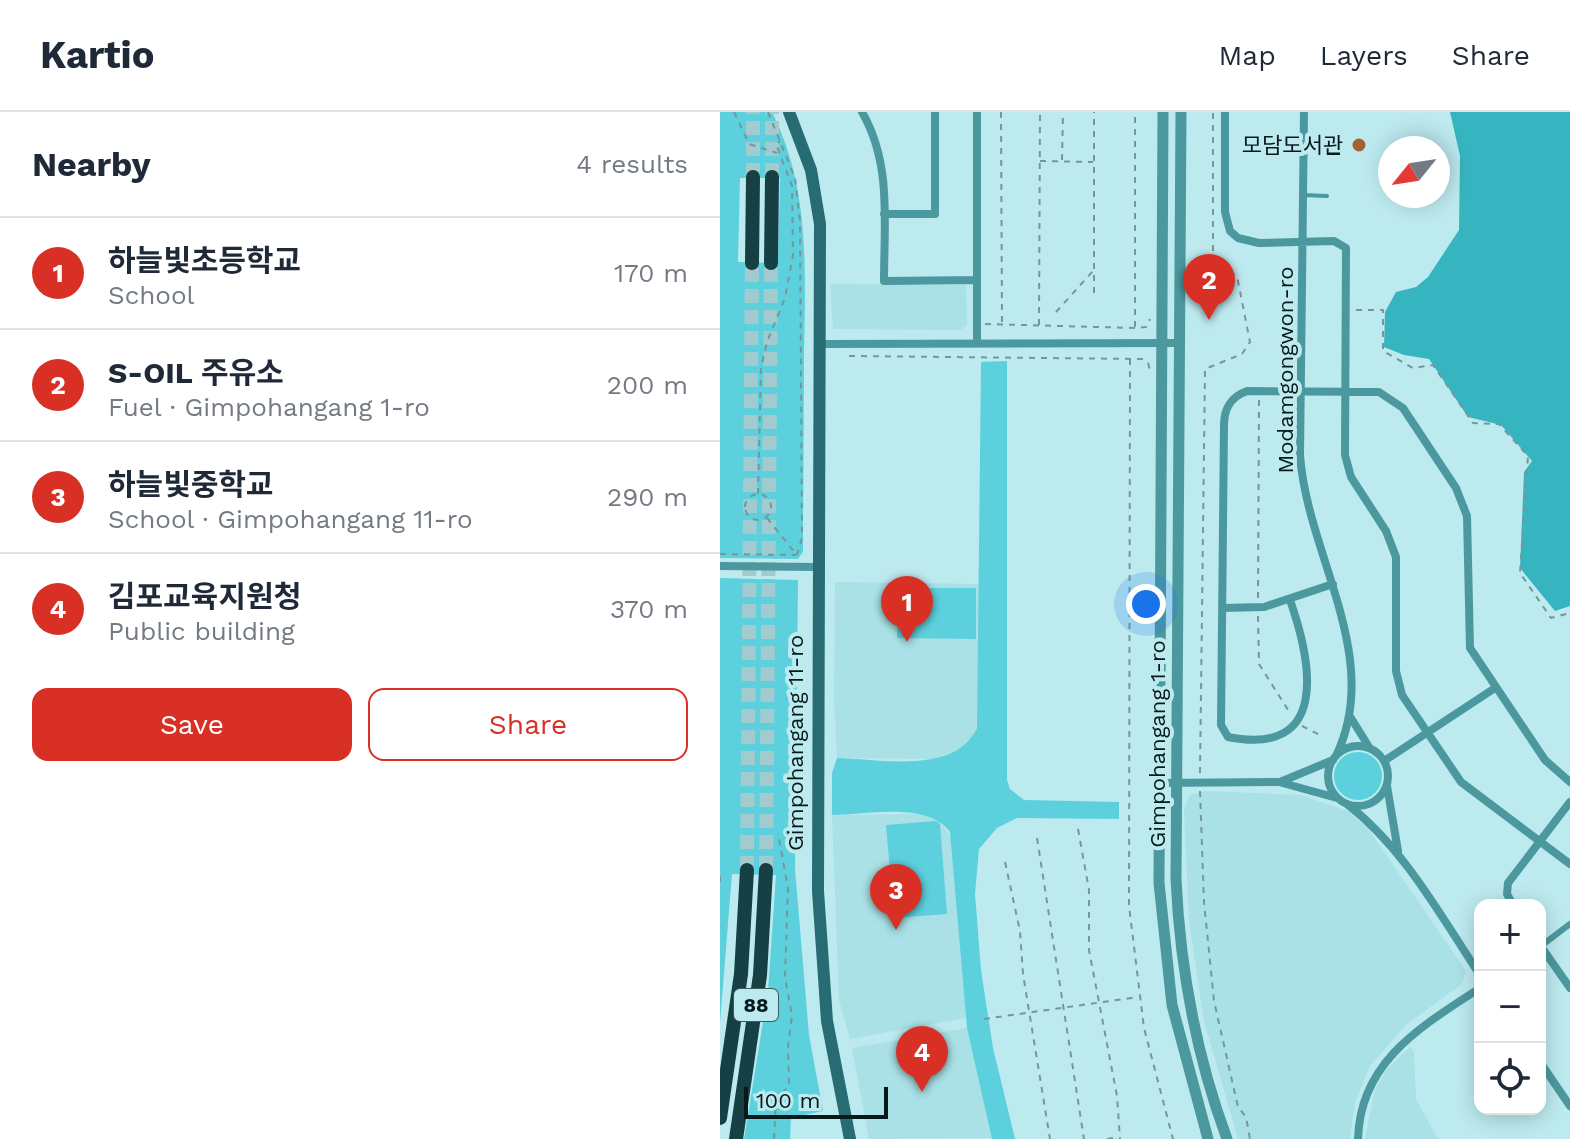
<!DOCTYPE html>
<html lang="en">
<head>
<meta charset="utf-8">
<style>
  :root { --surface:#fff; --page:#f2f2f3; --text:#1f2937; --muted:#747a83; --line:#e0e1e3; --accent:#d93025 }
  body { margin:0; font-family:"Work Sans","Noto Sans KR",sans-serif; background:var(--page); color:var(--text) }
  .controls { position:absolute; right:24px; bottom:24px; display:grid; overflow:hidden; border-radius:16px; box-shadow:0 4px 20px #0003 }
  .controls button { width:72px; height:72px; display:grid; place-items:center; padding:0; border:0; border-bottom:2px solid var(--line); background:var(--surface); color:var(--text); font:40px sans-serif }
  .compass { position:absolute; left:658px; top:24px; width:72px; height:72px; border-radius:50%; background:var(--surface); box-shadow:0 4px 20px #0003; rotate:240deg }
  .scale { position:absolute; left:24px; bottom:20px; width:144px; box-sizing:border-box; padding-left:8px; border:4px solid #07191b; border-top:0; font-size:22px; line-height:28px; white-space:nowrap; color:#07191b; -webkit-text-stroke:6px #bdeaef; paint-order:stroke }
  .you { position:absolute; left:426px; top:492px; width:28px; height:28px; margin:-20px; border:6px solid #fff; border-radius:50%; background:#1a73e8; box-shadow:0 0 0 12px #1a73e833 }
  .badge { display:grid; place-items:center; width:52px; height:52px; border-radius:50%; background:var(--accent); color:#fff; font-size:26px; font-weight:700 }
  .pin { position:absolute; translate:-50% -66px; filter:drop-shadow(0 2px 4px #0008) }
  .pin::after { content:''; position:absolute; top:42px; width:28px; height:24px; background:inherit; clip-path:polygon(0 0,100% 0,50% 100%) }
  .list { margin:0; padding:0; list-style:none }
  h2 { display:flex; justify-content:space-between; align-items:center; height:104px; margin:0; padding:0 32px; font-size:34px }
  h2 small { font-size:26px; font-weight:400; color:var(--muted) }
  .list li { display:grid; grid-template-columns:52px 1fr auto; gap:24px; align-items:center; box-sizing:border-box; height:112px; padding:0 32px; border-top:2px solid var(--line) }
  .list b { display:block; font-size:30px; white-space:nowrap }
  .list p { margin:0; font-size:26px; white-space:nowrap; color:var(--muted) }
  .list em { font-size:26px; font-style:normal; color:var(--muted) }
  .actions { display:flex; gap:16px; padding:24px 32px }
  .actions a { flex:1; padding:18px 0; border:2px solid var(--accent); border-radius:16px; text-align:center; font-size:28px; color:var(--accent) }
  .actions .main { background:var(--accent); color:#fff }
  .icon { flex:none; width:44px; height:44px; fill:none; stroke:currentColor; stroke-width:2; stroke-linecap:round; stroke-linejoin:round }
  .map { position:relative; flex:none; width:850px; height:1027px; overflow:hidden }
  header { display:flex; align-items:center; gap:48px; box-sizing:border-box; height:112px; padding:0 40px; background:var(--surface); border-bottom:2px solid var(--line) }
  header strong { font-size:38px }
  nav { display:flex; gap:44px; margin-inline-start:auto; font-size:28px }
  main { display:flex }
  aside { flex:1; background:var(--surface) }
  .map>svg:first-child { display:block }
  .built { fill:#a9e1e6 }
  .green { fill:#5cd1dd; fill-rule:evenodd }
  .forest { fill:#36b5c1 }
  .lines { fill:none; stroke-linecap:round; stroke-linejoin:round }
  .trunk-tunnel { stroke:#a2cbcf; stroke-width:14; stroke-dasharray:14 7; stroke-linecap:butt }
  .path { stroke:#75979b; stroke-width:2; stroke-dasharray:6 6; stroke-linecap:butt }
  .service { stroke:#4c989f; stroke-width:4 }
  .pedestrian { stroke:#4c989f; stroke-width:6 }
  .minor { stroke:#4c989f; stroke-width:8 }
  .tertiary { stroke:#4c989f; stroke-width:11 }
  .secondary { stroke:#276c73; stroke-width:12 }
  .trunk { stroke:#164044; stroke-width:14 }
  .poi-dot { fill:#a4632e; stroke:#bdeaef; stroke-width:3 }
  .labels { text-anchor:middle; stroke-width:8; stroke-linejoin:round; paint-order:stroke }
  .shield { fill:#bdeaef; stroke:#3e585b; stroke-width:2 }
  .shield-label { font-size:20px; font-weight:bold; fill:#07191b }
  .poi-label { font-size:22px; fill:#07191b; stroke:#bdeaef; text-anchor:end }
  .street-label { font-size:22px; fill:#07191b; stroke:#bdeaef }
</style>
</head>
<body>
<header>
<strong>Kartio</strong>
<nav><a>Map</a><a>Layers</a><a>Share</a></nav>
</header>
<main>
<aside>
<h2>Nearby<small>4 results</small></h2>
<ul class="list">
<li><span class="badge">1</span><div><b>하늘빛초등학교</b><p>School</p></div><em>170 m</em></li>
<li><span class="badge">2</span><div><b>S-OIL 주유소</b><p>Fuel · Gimpohangang 1-ro</p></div><em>200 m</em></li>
<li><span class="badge">3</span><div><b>하늘빛중학교</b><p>School · Gimpohangang 11-ro</p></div><em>290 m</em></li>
<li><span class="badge">4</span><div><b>김포교육지원청</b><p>Public building</p></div><em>370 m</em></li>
</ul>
<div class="actions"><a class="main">Save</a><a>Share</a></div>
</aside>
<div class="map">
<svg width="850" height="1027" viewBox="0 0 850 1027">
  <rect width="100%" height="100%" fill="#bdeaef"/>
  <path class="built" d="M110 172 246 173 247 213 240 218 113 217Z
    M115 470 260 472 259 609 253 624 240 637 213 647 117 646 114 588Z
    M485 679 580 683 628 699 649 718 746 859 742 872 687 912 650 954 635 990 630 1027H518L484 909 469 810 464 697 470 683Z
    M202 702 220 710 232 725 246 906 130 927 119 888 112 703Z
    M247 916 272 1026 149 1027 132 936Z
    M690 935 694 940 696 987 718 1027H645L655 977 667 957Z"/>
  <path class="green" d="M0 0H52C91 78 85 160 84 245 84 310 83 375 83 440L78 447 0 446ZM20 66H60L58 151 18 150Z
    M287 249V668L290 677 304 688 399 690V707L297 706 277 716 259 737 255 782 261 858 273 936 295 1027H272L247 916 230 720C207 689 146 703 112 703V661L117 646C160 647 235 663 257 616L261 250Z
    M0 466 78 468 75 757 89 923 103 999 71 1006 70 1027H24L48 879 56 763 12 762 0 911Z
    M177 476H256V527L177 526Z
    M614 664a24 24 0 1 1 48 0a24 24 0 1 1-48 0Z
    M216 709 220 712 227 802 174 806 166 713Z"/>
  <path class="forest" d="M730 0H850V494L835 499 800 456 804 360 812 349 781 313 748 305 709 247 684 243 664 235 665 200 676 180 696 175 708 165 739 118 740 44Z"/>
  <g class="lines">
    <path class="trunk-tunnel" d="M33 65V0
      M52 65V0
      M27 758 32 151
      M46 758 51 151"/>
    <path class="path" d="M14 0 29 32 57 41
      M48 0 75 66 80 109 82 426 77 443
      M281 0 282 213
      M342 48 343 0
      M320 49 373 50
      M374 181V0
      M636 198H663V239L693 256 713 253 753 311 779 312 808 344 800 461 831 506 850 501
      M336 200 373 159
      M265 212 415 216 426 215 430 207
      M319 213 320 0
      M415 215V0
      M129 244 422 247 428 251 430 258
      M410 247 409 794 424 916 453 1027
      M25 395a13 13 0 1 1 26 0a13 13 0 1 1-26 0Z
      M38 382 41 256 47 230 65 186 73 143 72 74 56 32 60 29
      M47 406 76 442
      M0 442 76 443
      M538 486 539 288
      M538 504 539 552 570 601
      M582 614 602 624
      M480 661 485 257 522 242 530 230 517 164 496 153 493 146V0
      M480 679 484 790 494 889 518 995 526 1005 530 1027
      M358 717 369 778V838L397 984 400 1027
      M317 726 364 1027
      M285 750 300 819 303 862 330 1027
      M0 764V775
      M264 907 418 885
      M54 1027 56 989 69 973 68 934 72 904 65 865 68 776 58 721
      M387 1027 398 1025"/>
    <path class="service" d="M583 83 607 84"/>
    <path class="pedestrian" d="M821 834 850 812"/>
    <path class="minor" d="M142 0C172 52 164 111 164 169L257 168
      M505 0V100L510 119 518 126 539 131 614 129 626 136 625 343 631 365 666 419 676 445V559L682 583 741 670 850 752
      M584 0 580 343C587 443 664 545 616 644
      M164 102H215V0
      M257 231V0
      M99 232 458 231
      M0 454 99 455
      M570 488C592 551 610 645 508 625L501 613 504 313C504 296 511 285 527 279L659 280 683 296 736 376 747 404 750 536 825 648 850 670
      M503 496 544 495 613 472
      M631 606 649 635
      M608 664a30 30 0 1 1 60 0a30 30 0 1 1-60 0Z
      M664 649 775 576
      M560 670 613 648
      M440 671 559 670 617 686
      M667 674 678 739
      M627 692C684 736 720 803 760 863
      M793 793 787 782 788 771 850 690
      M820 833 850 876
      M820 950 850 994
      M638 1027C640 949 702 914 760 876"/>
    <path class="tertiary" d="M443 0 439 771 452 893 488 1027
      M461 0 456 767C460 856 476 943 507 1027"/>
    <path class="secondary" d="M69 0 91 58 100 112 98 779 107 909 130 1027"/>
    <path class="trunk" d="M32 151 33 65
      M51 151 52 65
      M0 1006 21 862 27 758
      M16 1027 40 863 46 758"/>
  </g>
  <circle class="poi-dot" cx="639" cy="33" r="8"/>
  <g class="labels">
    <rect class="shield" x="14" y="877" width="44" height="32" rx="6"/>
    <g class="shield-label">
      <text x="36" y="900">88</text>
    </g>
    <g class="poi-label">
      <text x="623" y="41">모담도서관</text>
    </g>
    <g class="street-label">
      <text transform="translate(565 258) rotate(-90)" y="8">Modamgongwon-ro</text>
      <text transform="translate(75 631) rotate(-90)" y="8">Gimpohangang 11-ro</text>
      <text transform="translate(437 632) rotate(-90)" y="8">Gimpohangang 1-ro</text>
    </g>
  </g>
</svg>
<div class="controls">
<button>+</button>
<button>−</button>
<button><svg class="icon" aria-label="locate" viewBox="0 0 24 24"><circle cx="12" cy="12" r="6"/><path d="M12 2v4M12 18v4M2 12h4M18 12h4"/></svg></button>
</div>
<svg class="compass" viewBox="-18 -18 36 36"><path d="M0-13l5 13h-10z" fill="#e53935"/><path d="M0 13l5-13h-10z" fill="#747a83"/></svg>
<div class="scale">100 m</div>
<div class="you"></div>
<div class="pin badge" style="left:187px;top:530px">1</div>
<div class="pin badge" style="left:489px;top:208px">2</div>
<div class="pin badge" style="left:176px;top:818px">3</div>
<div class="pin badge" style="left:202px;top:980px">4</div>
</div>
</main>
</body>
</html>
